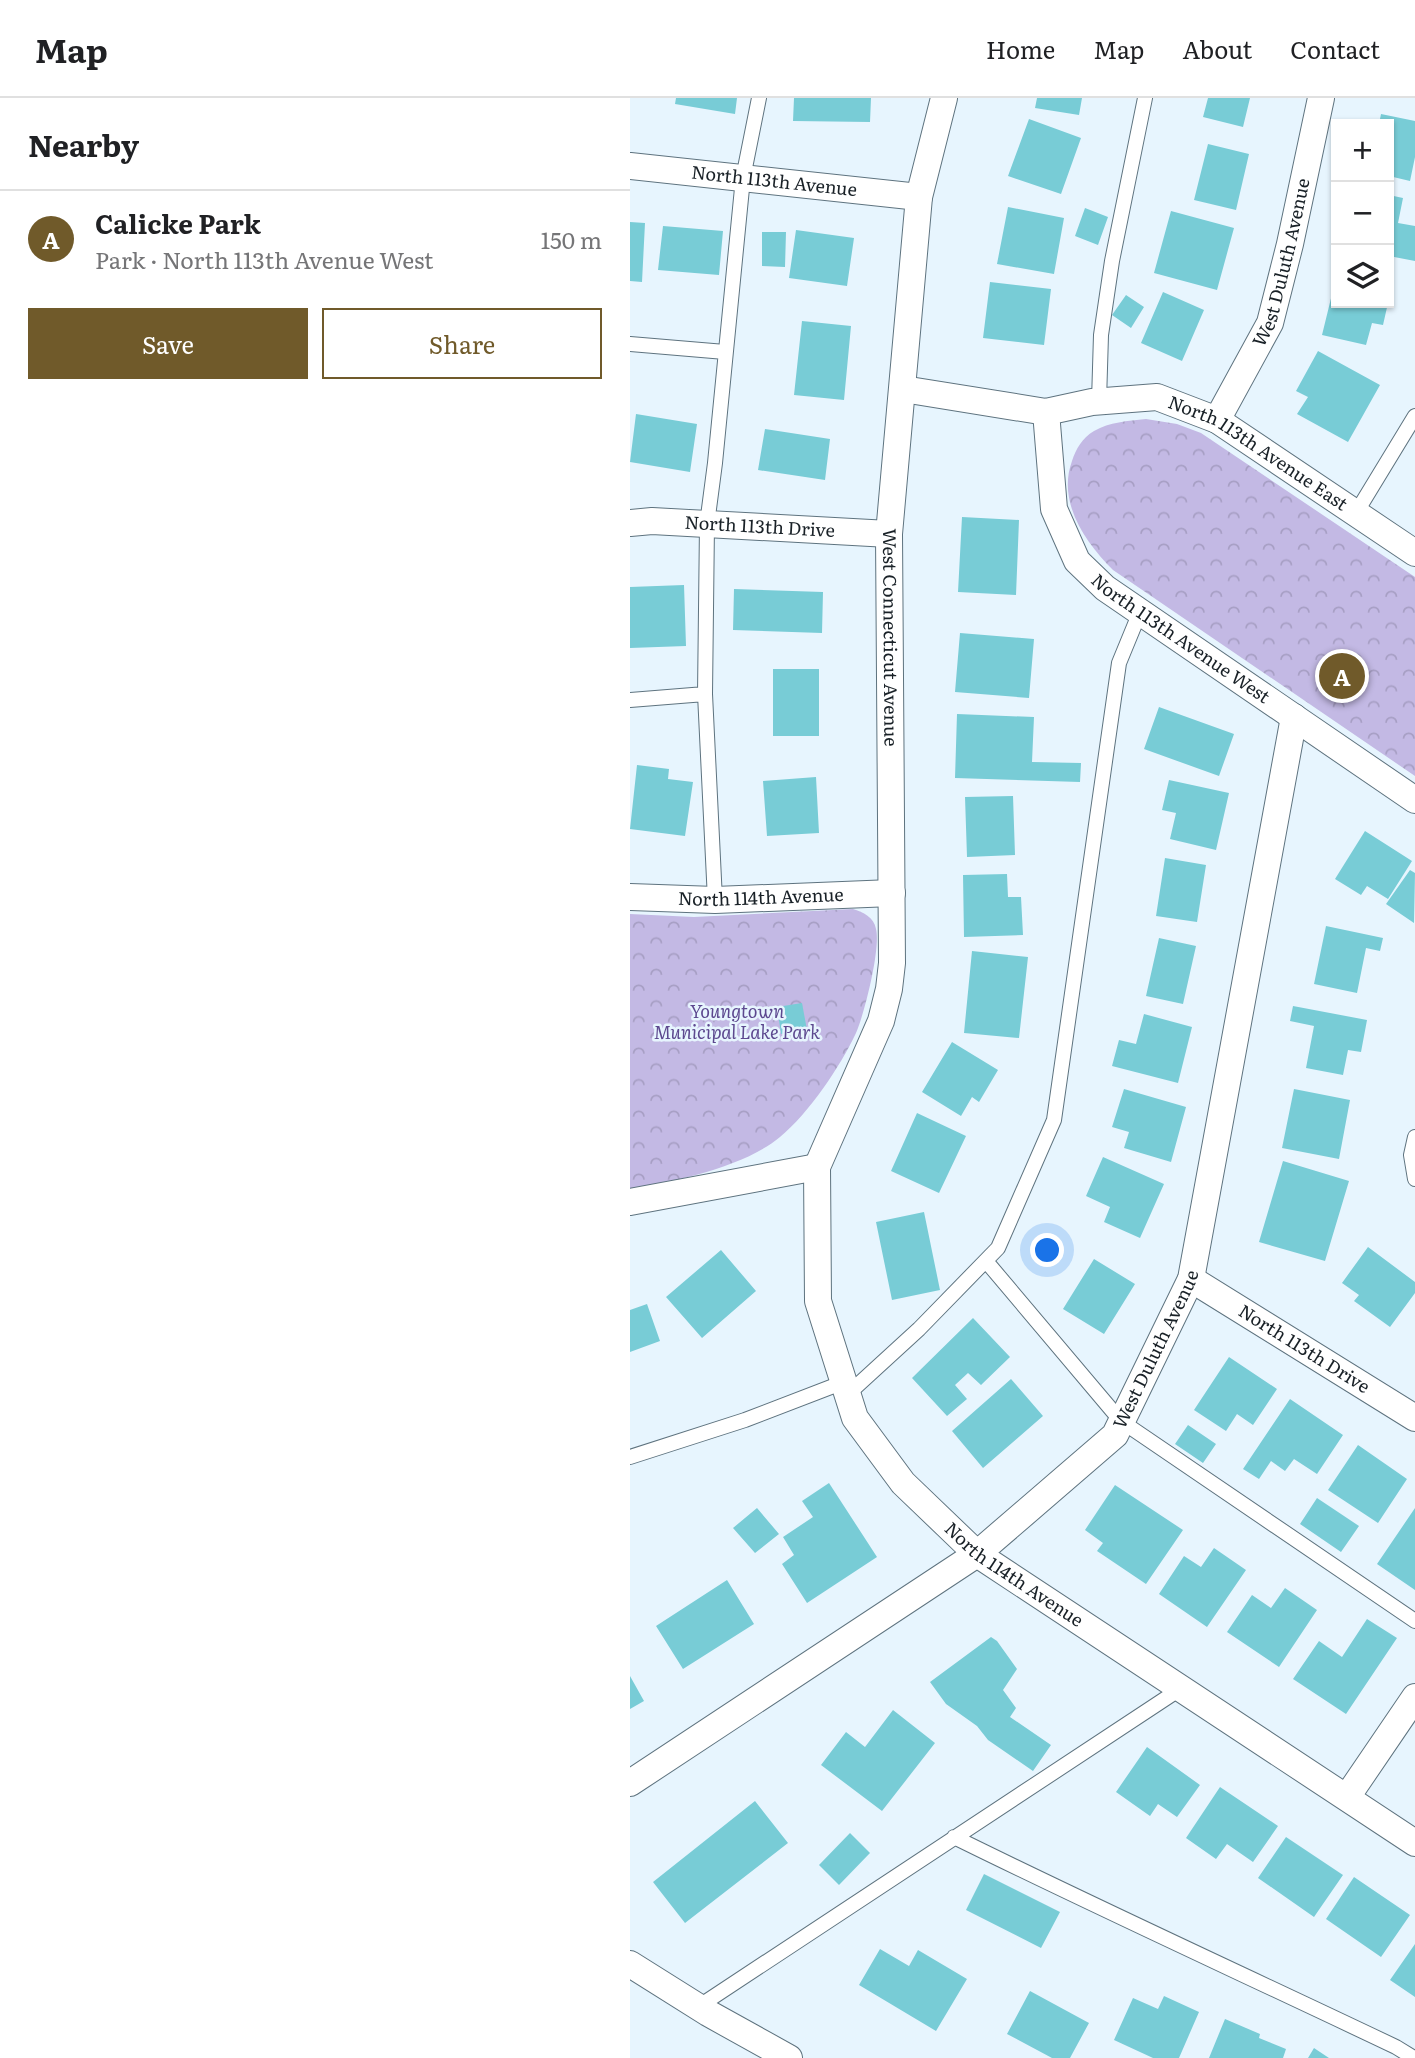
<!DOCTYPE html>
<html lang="en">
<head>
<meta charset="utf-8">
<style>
  :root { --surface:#fff; --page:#f2f2f2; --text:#202124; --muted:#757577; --line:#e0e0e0; --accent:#705a2a }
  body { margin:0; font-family:Literata,serif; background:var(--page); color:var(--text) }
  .controls { position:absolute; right:21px; top:21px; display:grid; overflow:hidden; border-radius:0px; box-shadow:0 2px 5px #0004 }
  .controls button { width:63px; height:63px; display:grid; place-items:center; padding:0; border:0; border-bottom:2px solid var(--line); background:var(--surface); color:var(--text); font:35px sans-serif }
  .you { position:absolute; left:418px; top:1153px; width:24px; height:24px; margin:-18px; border:5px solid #fff; border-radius:50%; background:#1a73e8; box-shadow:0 0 0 10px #1a73e833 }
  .badge { display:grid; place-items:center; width:46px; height:46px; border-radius:50%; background:var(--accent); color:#fff; font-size:23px; font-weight:700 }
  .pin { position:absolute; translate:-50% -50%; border:4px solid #fff; box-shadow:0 2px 7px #0006 }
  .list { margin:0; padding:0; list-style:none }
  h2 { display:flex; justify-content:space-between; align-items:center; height:91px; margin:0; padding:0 28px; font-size:30px }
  h2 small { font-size:23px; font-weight:400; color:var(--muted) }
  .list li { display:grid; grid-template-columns:46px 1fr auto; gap:21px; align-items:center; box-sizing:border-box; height:98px; padding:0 28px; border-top:2px solid var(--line) }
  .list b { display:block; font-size:26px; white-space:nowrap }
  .list p { margin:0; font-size:23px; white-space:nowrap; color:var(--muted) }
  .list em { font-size:23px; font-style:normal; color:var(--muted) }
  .actions { display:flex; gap:14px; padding:21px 28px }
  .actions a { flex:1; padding:16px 0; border:2px solid var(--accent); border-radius:0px; text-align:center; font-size:24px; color:var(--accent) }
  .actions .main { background:var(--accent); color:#fff }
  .icon { flex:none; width:38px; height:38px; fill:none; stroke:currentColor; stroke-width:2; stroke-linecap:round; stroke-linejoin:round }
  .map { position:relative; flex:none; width:785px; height:1960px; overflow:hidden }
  header { display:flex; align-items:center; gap:42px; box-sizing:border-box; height:98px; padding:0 35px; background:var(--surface); border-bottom:2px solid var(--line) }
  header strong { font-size:33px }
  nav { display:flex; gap:38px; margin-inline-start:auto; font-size:24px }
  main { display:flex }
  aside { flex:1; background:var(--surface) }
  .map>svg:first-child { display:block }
  .park { fill:url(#park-crowns) }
  .building { fill:#78ccd6 }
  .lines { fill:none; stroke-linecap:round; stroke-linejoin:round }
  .service-casing { stroke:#5e737f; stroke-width:16 }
  .minor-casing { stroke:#5e737f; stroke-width:28 }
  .service { stroke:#fff; stroke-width:14 }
  .minor { stroke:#fff; stroke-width:26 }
  .labels { text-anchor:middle; stroke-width:5; stroke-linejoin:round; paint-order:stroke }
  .street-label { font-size:18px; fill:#192127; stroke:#e7f5fe }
  .park-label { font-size:18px; font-style:italic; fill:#5c488f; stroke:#e7f5fe }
</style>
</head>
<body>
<header>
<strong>Map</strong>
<nav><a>Home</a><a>Map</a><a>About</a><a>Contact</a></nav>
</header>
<main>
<aside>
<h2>Nearby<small></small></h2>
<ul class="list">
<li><span class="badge">A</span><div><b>Calicke Park</b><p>Park · North 113th Avenue West</p></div><em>150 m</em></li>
</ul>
<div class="actions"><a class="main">Save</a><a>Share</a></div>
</aside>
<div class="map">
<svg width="785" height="1960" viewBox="0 0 785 1960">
  <defs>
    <pattern id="park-crowns" width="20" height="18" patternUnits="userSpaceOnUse" patternTransform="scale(1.75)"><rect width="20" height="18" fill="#c3b9e4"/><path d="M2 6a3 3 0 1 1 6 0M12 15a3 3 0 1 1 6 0" fill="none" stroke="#a79fc4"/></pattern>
  </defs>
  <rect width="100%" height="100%" fill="#e7f5fe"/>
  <path class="park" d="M516 321 547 326 571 335 785 479V678L483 472C455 444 427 404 442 363 446 351 452 340 464 333 480 324 497 323 516 321Z
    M223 811C233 814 244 819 246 831 251 850 234 917 226 935 210 969 179 1015 150 1039 114 1069 46 1083 0 1091V816L64 819Z"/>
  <path class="building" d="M46 0H107L105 16 45 6Z
    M164 0H241L240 24 163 23Z
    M407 0H452L449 17 405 10Z
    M578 0H620L613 29 573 19Z
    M751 16 785 23V59L780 83 759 78V26H749Z
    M399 21 451 40 431 96 378 78Z
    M578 46 619 56 606 112 564 102Z
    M759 97 773 100 768 125 785 128V163L759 158Z
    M378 109 434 120 424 176 367 166Z
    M455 110 478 119 468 147 445 138Z
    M541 113 604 130 587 192 524 175Z
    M0 124 15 125 12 184 0 183Z
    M33 128 93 133 89 177 28 172Z
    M166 132 224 140 217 188 159 180Z
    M132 134H156L155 169 132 168Z
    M360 184 421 191 414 247 353 240Z
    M705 184 706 205H758L753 227 742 225 736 247 692 237Z
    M533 194 574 212 552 263 511 245Z
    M496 197 514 209 501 230 482 217Z
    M172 223 221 228 214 302 164 297Z
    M688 253 750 287 718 344 667 316 678 299 666 293Z
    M6 316 67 326 60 374 0 364Z
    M135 331 200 341 195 382 128 372Z
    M332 419 389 422 386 497 328 494Z
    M54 487 56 548 0 550V489Z
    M104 491 193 494 192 535 103 532Z
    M330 535 404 541 399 600 325 594Z
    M143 571H189V638H143Z
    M529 609 604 636 589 678 514 651Z
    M327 616 404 619 402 664 451 665 450 684 325 680Z
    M7 667 39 671 38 681 63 684 55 738 0 731Z
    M186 679 189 735 137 738 133 683Z
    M539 682 599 695 586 752 540 741 546 715 532 712Z
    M383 698 385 757 337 759 335 699Z
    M735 733 782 763 758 801 737 788 731 797 705 781Z
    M535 760 576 767 567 824 526 818Z
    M780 772 785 775 784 825 756 806Z
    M377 776 378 799H391L393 837 334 839 333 777Z
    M696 828 753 840 750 853 736 850 727 895 684 886Z
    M529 840 566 848 553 906 516 898Z
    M342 853 398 859 389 940 334 935Z
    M172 905 177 932 151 936 147 909Z
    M663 908 737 922 731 954 718 952 713 977 676 970 684 928 660 923Z
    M514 916 562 929 548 985 482 968 489 942 506 946Z
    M322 944 368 972 349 1004 342 999 331 1018 292 994Z
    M494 991 556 1009 541 1064 494 1050 499 1034 482 1029Z
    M664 991 720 1002 709 1061 652 1050Z
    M287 1015 336 1038 309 1095 261 1073Z
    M473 1059 534 1086 510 1140 474 1124 480 1109 456 1098Z
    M653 1063 719 1083 695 1163 629 1144Z
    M294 1114 310 1192 262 1202 246 1124Z
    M738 1149 785 1184V1195L760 1229 724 1203 729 1197 712 1185Z
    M91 1152 126 1193 72 1240 36 1199Z
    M464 1161 505 1186 474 1236 433 1211Z
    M17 1206 30 1243 0 1254V1212Z
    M343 1220 380 1259 351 1287 338 1275 325 1287 337 1301 317 1318 282 1280Z
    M599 1259 647 1291 623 1327 607 1316 596 1333 564 1312Z
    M381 1281 413 1318 353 1370 322 1333Z
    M660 1301 713 1337 687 1376 664 1361 655 1373 641 1363 629 1381 613 1371Z
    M558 1327 586 1346 573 1365 545 1346Z
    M728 1347 777 1381 748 1425 698 1392Z
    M199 1385 247 1459 177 1505 152 1466 164 1457 153 1439 183 1419 172 1403Z
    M485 1387 553 1432 516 1486 467 1453 473 1445 455 1432Z
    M687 1400 729 1428 711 1454 670 1426Z
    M127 1410 149 1436 125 1455 103 1430Z
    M785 1410V1492L747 1466Z
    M584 1450 616 1472 577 1529 529 1496 554 1458 571 1469Z
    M97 1482 124 1526 53 1571 26 1528Z
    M655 1490 687 1512 649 1569 597 1534 622 1497 641 1510Z
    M737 1521 767 1540 716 1616 663 1581 689 1543 712 1559Z
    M361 1539 367 1543 387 1571 373 1592 386 1610 380 1619 421 1647 403 1673 358 1642 347 1628 316 1606 300 1584Z
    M0 1578 14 1603 0 1611Z
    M263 1612 305 1645 252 1713 191 1667 216 1634 235 1649Z
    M517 1649 570 1687 547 1719 528 1706 520 1718 486 1694Z
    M590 1689 648 1728 623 1764 597 1746 586 1761 556 1740Z
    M125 1703 158 1745 55 1825 23 1784Z
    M220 1735 240 1755 209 1787 189 1767Z
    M656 1739 713 1777 684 1819 628 1780Z
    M354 1776 430 1814 411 1850 336 1812Z
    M724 1779 780 1817 751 1859 696 1821Z
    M785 1846V1899L760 1882Z
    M250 1851 279 1868 288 1852 337 1881 306 1933 229 1887Z
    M400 1893 459 1925 440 1960H422L377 1936Z
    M534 1898 569 1914 549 1960H523L484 1942 503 1900 528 1911Z
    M595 1921 630 1936 629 1940 656 1951 653 1960H579Z
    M684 1950 699 1960H678Z"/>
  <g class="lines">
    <g class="service-casing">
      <path id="service" d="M0 246 95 254
        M469 303 471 237 482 163 515 0
        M726 415 785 318
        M75 596 77 426 85 365 113 80 129 0
        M0 602 75 596 85 802
        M785 1039 781 1057 785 1081
        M356 1163 491 1323 785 1523
        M218 1296 289 1231 368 1150 424 1022 489 565 510 514
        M0 1359 115 1322 214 1284
        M324 1739C470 1811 619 1879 766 1949L784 1960
        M68 1909 550 1591"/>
    </g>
    <g class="minor-casing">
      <g id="minor">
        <path id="s1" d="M314 0 289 99 259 436 262 865 259 891 251 923 187 1069 188 1203 225 1320 273 1385 347 1456 785 1745"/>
        <path id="s2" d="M0 68 289 99"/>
        <path id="s3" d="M273 291 416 314 462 304 527 299 587 322 785 455"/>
        <path id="s4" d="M416 314 424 411 447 463 475 490 785 702"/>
        <path id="s5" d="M587 322 640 225 660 146 691 0"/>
        <path id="s6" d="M0 425 22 423 259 436"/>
        <path id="s7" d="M0 799 85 802 262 795"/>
        <path d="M0 1104 187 1069"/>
        <path id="s8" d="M561 1181 785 1320"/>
        <path id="s9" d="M0 1685 347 1456 485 1337 561 1181 664 619"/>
        <path d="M717 1699 785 1599"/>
        <path d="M0 1866 78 1915 159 1960"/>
      </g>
    </g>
    <use href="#service" class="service"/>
    <use href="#minor" class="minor"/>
  </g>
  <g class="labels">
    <g class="street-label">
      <text dy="6" stroke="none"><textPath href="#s2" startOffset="145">North 113th Avenue</textPath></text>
      <text dy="6" stroke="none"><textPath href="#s5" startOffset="172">West Duluth Avenue</textPath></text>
      <text dy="6" stroke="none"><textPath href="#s3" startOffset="373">North 113th Avenue East</textPath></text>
      <text dy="6" stroke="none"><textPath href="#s6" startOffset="130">North 113th Drive</textPath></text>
      <text dy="6" stroke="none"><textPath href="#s1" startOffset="544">West Connecticut Avenue</textPath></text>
      <text dy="6" stroke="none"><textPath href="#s4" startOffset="284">North 113th Avenue West</textPath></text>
      <text dy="6" stroke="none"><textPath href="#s7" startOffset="131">North 114th Avenue</textPath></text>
      <text dy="6" stroke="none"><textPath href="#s9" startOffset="693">West Duluth Avenue</textPath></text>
      <text dy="6" stroke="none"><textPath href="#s8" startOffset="133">North 113th Drive</textPath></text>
      <text dy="6" stroke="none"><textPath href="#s1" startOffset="1570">North 114th Avenue</textPath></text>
    </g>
    <g class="park-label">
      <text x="107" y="920">Youngtown<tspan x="107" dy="21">Municipal Lake Park</tspan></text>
    </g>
  </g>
</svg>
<div class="controls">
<button>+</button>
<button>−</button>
<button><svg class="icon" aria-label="layers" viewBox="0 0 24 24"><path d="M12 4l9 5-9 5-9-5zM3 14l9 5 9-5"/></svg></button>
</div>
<div class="you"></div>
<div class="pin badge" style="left:712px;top:578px">A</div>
</div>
</main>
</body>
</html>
